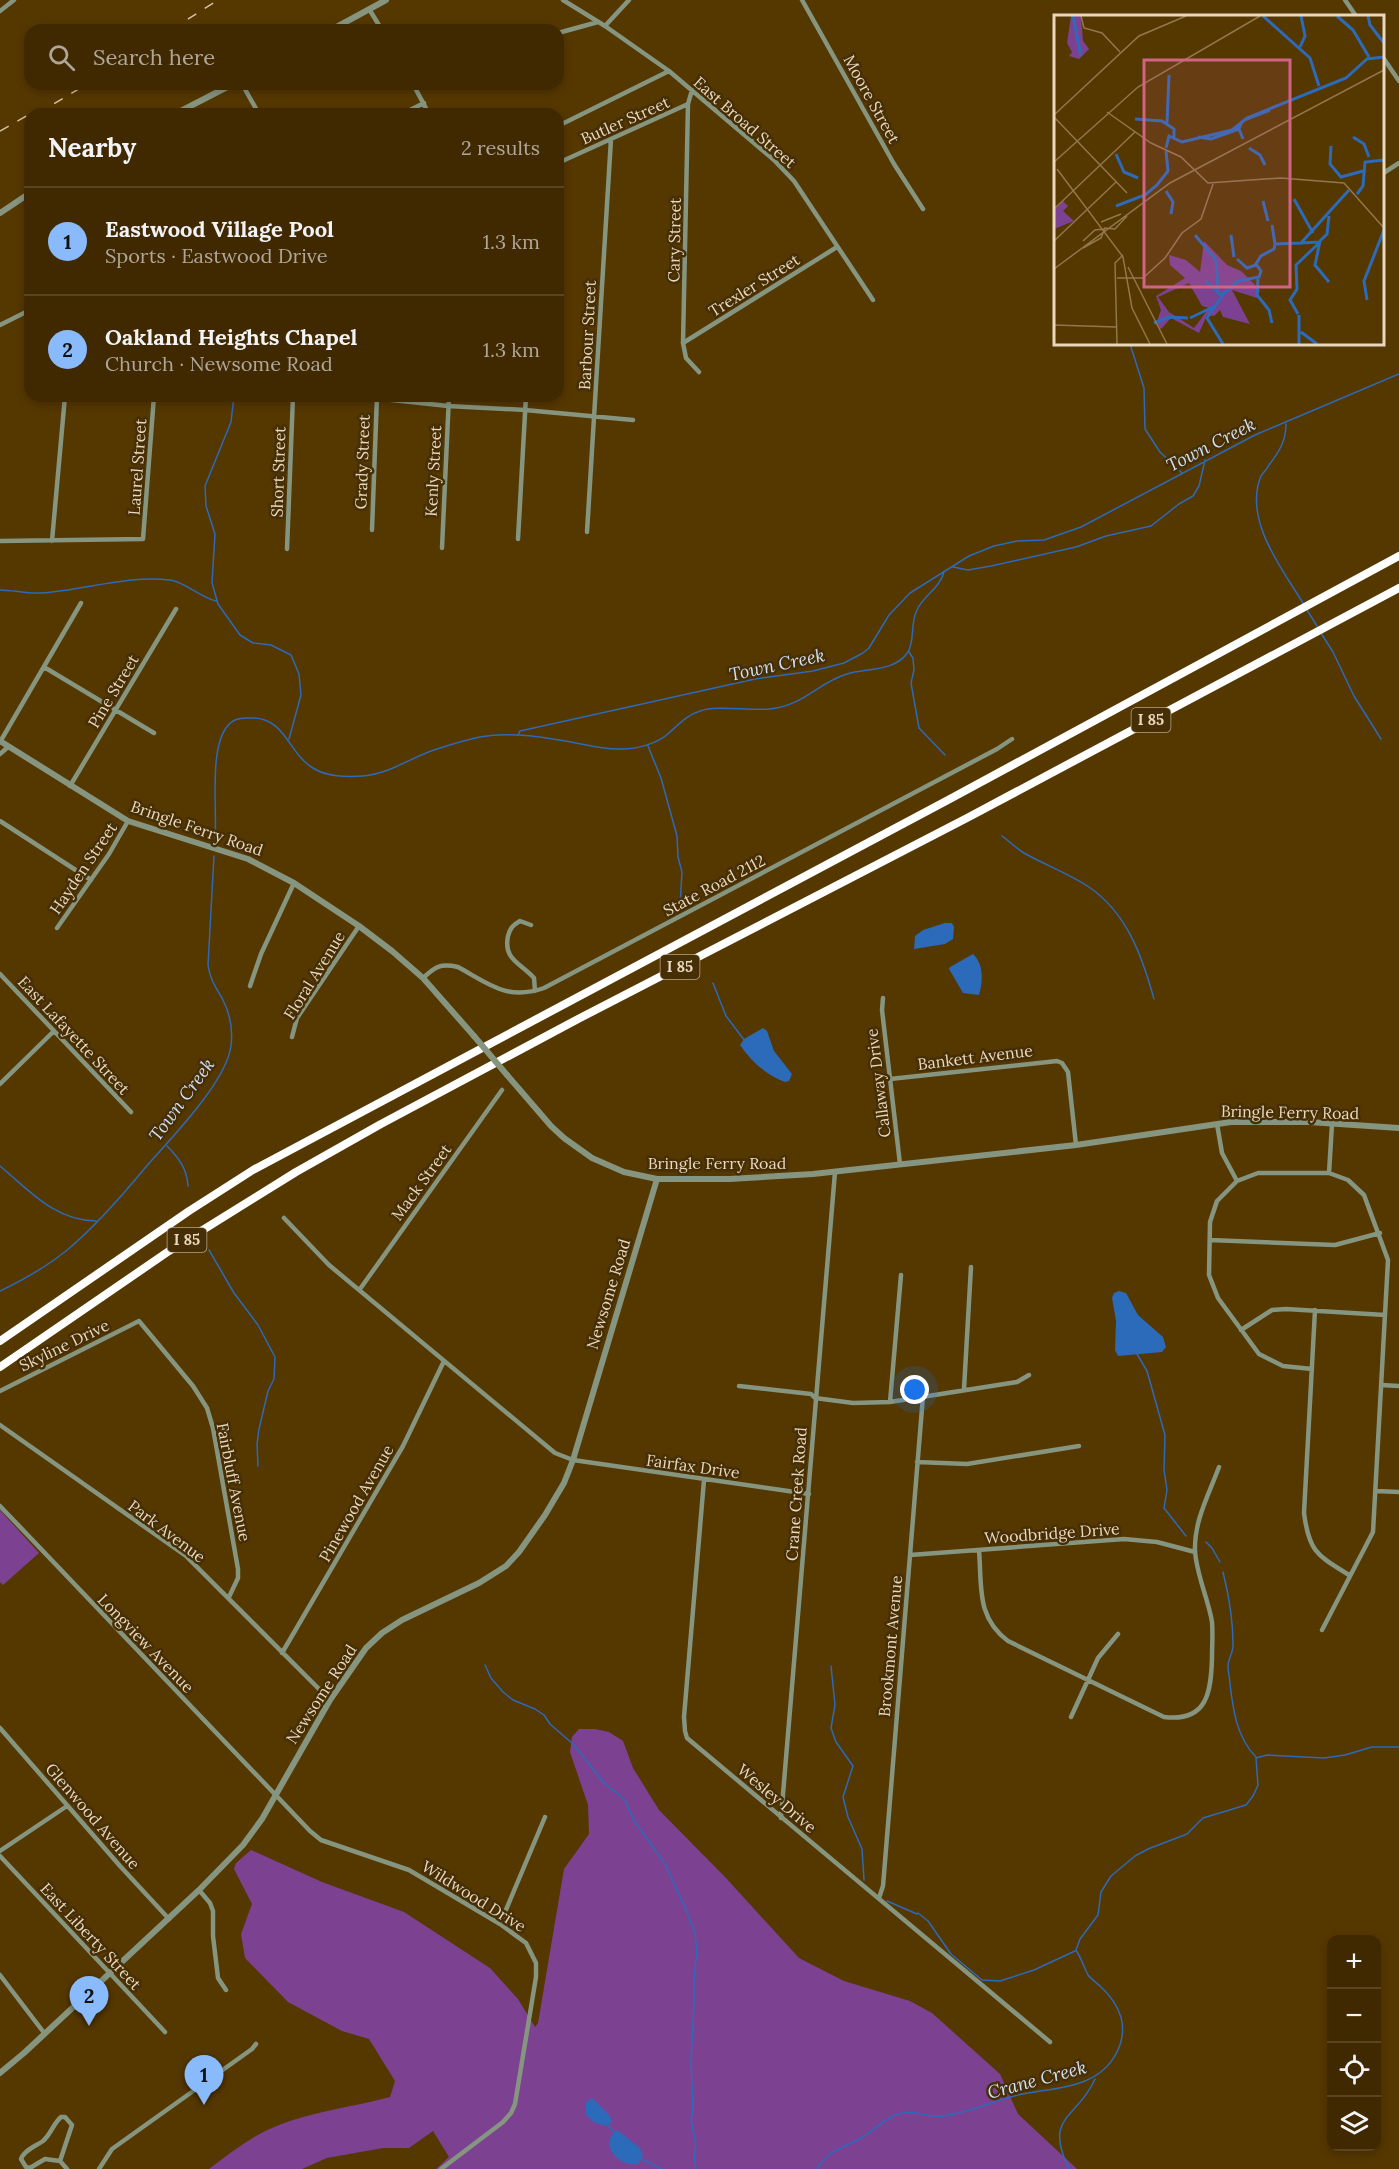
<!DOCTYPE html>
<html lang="en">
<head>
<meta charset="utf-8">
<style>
  :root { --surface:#402900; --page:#4b350f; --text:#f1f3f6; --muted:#aea699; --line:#594522; --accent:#89bafc }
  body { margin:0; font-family:Lora,serif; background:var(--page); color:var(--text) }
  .controls { position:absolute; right:18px; bottom:18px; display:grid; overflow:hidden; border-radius:12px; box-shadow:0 3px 9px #0003 }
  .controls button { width:54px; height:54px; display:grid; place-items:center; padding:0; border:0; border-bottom:2px solid var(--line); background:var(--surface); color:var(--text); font:30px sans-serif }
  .you { position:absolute; left:915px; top:1390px; width:21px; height:21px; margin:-15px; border:4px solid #fff; border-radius:50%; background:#1a73e8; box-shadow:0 0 0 9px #1a73e833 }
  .badge { display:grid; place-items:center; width:39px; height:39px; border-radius:50%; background:var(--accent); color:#111; font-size:20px; font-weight:700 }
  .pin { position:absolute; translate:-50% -50px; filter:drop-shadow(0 2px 3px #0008) }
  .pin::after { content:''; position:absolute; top:32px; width:21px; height:18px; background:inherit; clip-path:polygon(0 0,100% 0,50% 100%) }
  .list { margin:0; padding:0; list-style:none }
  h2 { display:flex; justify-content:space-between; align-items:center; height:78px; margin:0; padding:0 24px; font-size:26px }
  h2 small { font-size:20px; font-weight:400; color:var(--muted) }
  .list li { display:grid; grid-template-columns:39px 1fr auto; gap:18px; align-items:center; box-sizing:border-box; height:108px; padding:0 24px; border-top:2px solid var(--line) }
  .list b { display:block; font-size:22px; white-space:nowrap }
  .list p { margin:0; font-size:20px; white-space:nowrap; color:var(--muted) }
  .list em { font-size:20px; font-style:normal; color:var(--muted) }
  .icon { flex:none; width:33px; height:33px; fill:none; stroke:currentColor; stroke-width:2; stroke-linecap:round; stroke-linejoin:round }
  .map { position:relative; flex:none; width:1399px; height:2169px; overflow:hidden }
  .search { position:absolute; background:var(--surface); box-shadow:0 3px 9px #0003; left:24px; top:24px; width:540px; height:66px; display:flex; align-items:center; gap:15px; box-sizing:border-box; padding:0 21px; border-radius:18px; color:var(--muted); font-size:22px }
  .panel { position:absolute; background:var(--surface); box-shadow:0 3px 9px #0003; left:24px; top:108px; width:540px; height:294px; border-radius:18px }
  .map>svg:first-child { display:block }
  .green { fill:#7c4291 }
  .water { fill:#2c6aba }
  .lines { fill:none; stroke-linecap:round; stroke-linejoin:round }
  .stream { stroke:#2c6aba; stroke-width:1.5 }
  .minor { stroke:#86957f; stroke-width:4.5 }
  .tertiary { stroke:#86957f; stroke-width:6 }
  .motorway { stroke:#fff; stroke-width:8 }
  .rail { stroke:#d5c2a5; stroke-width:1.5; stroke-dasharray:10 10; stroke-linecap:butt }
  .tertiary-bridge { stroke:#86957f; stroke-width:6 }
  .labels { text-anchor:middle; stroke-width:5; stroke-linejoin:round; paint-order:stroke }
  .shield { fill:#462f06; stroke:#b8a587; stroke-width:1.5 }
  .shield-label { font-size:15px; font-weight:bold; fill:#e9d7be }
  .street-label { font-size:16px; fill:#e9d7be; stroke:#462f06 }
  .water-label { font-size:18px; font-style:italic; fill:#cfdff4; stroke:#462f06 }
  .inset-river { fill:none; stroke:#2c6aba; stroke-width:3 }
  .inset-road { fill:none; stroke:#90774c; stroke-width:1.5 }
  .view { fill:#d26483; fill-opacity:0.15; stroke:#d26483; stroke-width:3 }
  .inset-edge { fill:none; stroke:#e9d7be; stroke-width:3 }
</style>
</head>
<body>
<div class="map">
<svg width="1399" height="2169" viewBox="0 0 1399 2169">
  <rect width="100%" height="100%" fill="#553700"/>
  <path class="green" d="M0 1510 39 1553 3 1585 0 1582Z
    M579 1729H595L609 1732 623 1741 633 1768 659 1810 726 1878 799 1958 844 1981 910 2001 932 2013 1000 2074 1018 2114 1077 2169H436L449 2157 433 2131 409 2148H383L327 2158 302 2169H209C230 2153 253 2135 279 2125 314 2111 353 2107 390 2097L395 2081 369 2039 342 2031 288 2002 245 1958 241 1934 252 1904 234 1869 236 1863 251 1850 322 1882 404 1912 490 1968 518 1999 535 2027 538 2023 564 1869 589 1834 588 1805 570 1752 572 1737Z"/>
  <path class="water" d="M945 923H952L954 927 953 939 945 944 914 949 915 936 923 930Z
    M973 954C984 964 983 982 979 995L963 993 949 969 950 967Z
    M763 1028 767 1031 774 1051 792 1074 789 1081 785 1082C767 1076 751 1061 740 1045L744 1039Z
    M1119 1291 1126 1293 1138 1315 1163 1337 1166 1347 1162 1352 1118 1356 1115 1350 1116 1321 1112 1298 1114 1293Z
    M592 2098 610 2116 612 2121 607 2126 595 2123 586 2115V2102Z
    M617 2130 640 2148 643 2156 638 2164C618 2167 598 2144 617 2130Z"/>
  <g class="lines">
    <path class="stream" d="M1130 344 1144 388 1145 429 1160 452 1182 473
      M234 396 231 422 205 486 206 506 215 534 212 583 218 604 240 635 253 643 271 645 291 655 299 674 301 695 289 739
      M1286 424C1286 441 1279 452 1269 465 1267 469 1263 473 1261 476 1243 519 1282 569 1303 603
      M953 567 968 570 991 566 1076 547 1106 536 1151 526 1179 504 1193 496 1199 486 1205 460
      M0 590C13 590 28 594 41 593 85 590 126 575 170 580 185 582 200 597 216 601
      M1307 610 1317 626
      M1321 633 1333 652 1354 696 1381 739
      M909 652 913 658 914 670 911 683 919 728 945 755
      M518 735 520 731 755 679 813 671 844 663 863 653 869 648 889 615 910 593 969 556 994 546 1017 541 1044 540 1081 527 1255 435 1399 374
      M648 746 661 778 677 836 678 857 682 872 680 905
      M1002 836C1009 841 1016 848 1024 853 1045 865 1068 873 1089 887 1127 913 1142 956 1154 999
      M215 838C218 811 206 734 235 720 241 717 246 718 253 718 285 718 289 754 313 768 327 777 346 777 363 776 389 774 410 758 434 750 449 745 465 740 480 737 508 732 537 736 565 741 584 744 602 750 621 749 637 749 657 744 669 733 679 724 687 715 700 711 717 705 749 711 770 709 805 705 817 683 847 674 866 668 895 672 908 652 915 641 910 623 917 610 923 596 940 588 944 572
      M713 983 726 1016 745 1041
      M167 1146C179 1158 187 1169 188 1186
      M0 1166C29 1190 55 1221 96 1221
      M209 1250 234 1293 258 1325 275 1357 274 1379 268 1391 259 1429 257 1444 258 1466
      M0 1291C23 1280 46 1267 66 1251 95 1227 121 1197 145 1168 169 1140 226 1083 231 1046 233 1030 230 1013 222 998 215 986 210 979 208 965L214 856
      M1137 1354 1147 1371 1165 1435 1164 1470 1167 1490 1164 1508 1186 1536
      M1206 1542 1212 1548 1220 1562
      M1223 1572C1229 1596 1233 1619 1233 1644 1234 1651 1228 1659 1228 1666 1228 1672 1230 1678 1230 1684 1233 1710 1237 1738 1256 1757
      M485 1665 491 1678 503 1692 513 1700 535 1709 544 1715 550 1724 573 1744 603 1782 625 1800 633 1819 665 1864 687 1912 695 1933 697 1949 694 1981V2006L691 2060 693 2110 691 2120 696 2145 694 2156 696 2169
      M831 1666 835 1705 831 1728 836 1742 853 1766 843 1797 848 1817 862 1849 864 1880
      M887 1901 917 1914 918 1913 928 1921 951 1954 982 1980 1000 1981 1034 1970 1075 1951
      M607 2124 614 2132
      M641 2159 662 2169
      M817 2169C829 2149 842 2149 861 2138 874 2131 883 2119 898 2114 914 2109 928 2118 943 2116 969 2113 993 2101 1018 2095 1054 2087 1098 2090 1117 2052 1122 2042 1124 2029 1121 2017 1117 2005 1111 1996 1101 1987 1097 1983 1092 1980 1088 1975 1084 1967 1081 1958 1076 1950L1080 1939 1098 1915 1101 1892 1111 1876 1135 1856 1148 1849 1187 1834 1203 1818 1246 1805 1253 1796 1258 1785 1256 1758 1267 1755 1324 1758 1345 1755 1372 1747H1399
      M1069 2169C1043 2115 1077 2120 1095 2079"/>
    <path class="minor" d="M563 0 605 26 669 71 774 160 794 181 873 300
      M802 0 894 164 923 209
      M1345 0 1356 16
      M369 9 382 30
      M0 11 14 0
      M605 26 629 0
      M558 33 598 22
      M1382 56 1399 81
      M242 84 259 114
      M413 84 429 114
      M692 90 688 104 683 343 686 358 699 372
      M402 114 424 103
      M558 126 669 71
      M558 163 688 104
      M1382 174 1399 163
      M0 325 30 310
      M683 343 837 247
      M355 396 448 406 525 410 633 420
      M372 530 377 396
      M587 532 611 139
      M518 539 526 396
      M0 541 143 539 154 396
      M52 541 65 396
      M442 548 449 396
      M287 549 293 396
      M44 667 154 733
      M0 742 81 603
      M0 754 8 747
      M70 786 176 609
      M0 821 91 880
      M531 925 520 921C513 925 510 928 508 936 503 960 521 963 534 978L535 991
      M57 928 109 854 128 821
      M0 974 131 1112
      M423 978C435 967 440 963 458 967 489 984 507 1001 544 988L997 749 1012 739
      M250 986 261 954 294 883
      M883 998 882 1010 900 1164
      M292 1037 297 1018 359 926
      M890 1079 1057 1061 1062 1063 1068 1072 1076 1145
      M0 1084 54 1031
      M1217 1124 1222 1153 1237 1181
      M1329 1173 1332 1124
      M284 1218 329 1265 555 1453 573 1460 809 1494
      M1210 1240 1335 1245 1380 1233
      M360 1289 502 1090
      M1315 1310 1304 1513C1309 1552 1317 1555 1349 1575
      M1241 1330 1272 1310 1286 1309 1385 1315
      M1312 1369 1283 1366 1259 1354 1218 1298 1209 1275 1210 1222 1217 1201 1237 1181 1258 1173H1329L1348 1180 1364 1195 1388 1260 1373 1532 1322 1630
      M1381 1385 1399 1386
      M739 1386 811 1394 815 1398 853 1403 890 1402 1017 1382 1029 1375
      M964 1389 971 1267
      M0 1391 139 1321 193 1386 207 1408 213 1428 238 1569V1578L229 1597
      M890 1402 901 1275
      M0 1425 186 1556 330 1700
      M917 1462 967 1464 1079 1446
      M704 1480 684 1717 685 1731 687 1738 1050 2042
      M1376 1491 1399 1492
      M0 1506 310 1831 321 1840 409 1870 500 1924 526 1943 536 1963V1977L515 2104 511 2113 503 2122 441 2169
      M979 1550C982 1587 976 1617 1008 1641L1164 1717C1207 1722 1211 1693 1212 1658 1212 1646 1213 1634 1212 1622 1208 1598 1196 1574 1195 1550 1194 1521 1209 1494 1219 1467
      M910 1555 1124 1539 1157 1542 1195 1552
      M282 1653 403 1446 444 1361
      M1071 1717 1098 1658 1118 1634
      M0 1728 120 1866 169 1919
      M781 1818 835 1172
      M0 1851 67 1806
      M0 1856 165 2032
      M199 1890 210 1903 213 1911V1936L218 1978 226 1990
      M879 1898 883 1886 923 1396
      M500 1924 545 1817
      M0 1975 45 2034
      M61 2117H65L72 2125 60 2161 45 2159 30 2168 26 2167 21 2159C24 2150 36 2146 43 2141 51 2134 53 2124 61 2117Z
      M60 2161 67 2169
      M99 2169 112 2149 252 2049 256 2044"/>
    <path class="tertiary" d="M331 30 386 0
      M175 114 233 84
      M0 213 30 193
      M0 741 128 821 248 859 294 883 359 926 392 951 423 978 474 1036
      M507 1075 551 1126 564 1138 592 1158 624 1172 657 1179H730L813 1174 1076 1145 1231 1122H1309L1399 1128
      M0 2073 24 2053 199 1890 243 1845 262 1819 330 1700 366 1648 382 1633 402 1620 479 1583 506 1566 519 1552 545 1515 564 1483 573 1460 657 1179"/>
    <path class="motorway" d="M0 1341 189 1211 253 1170 948 800 1399 556
      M0 1367 169 1251 296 1172 381 1124 580 1018 967 818 1399 588"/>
    <path class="rail" d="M171 30 218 0
      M37 114 87 84
      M0 131 30 114"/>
    <path class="tertiary-bridge" d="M474 1036 507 1075"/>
  </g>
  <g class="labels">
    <g class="shield">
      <rect x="1131.5" y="708" width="39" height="24" rx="4.5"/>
      <rect x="660.5" y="955" width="39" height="24" rx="4.5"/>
      <rect x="167.5" y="1228" width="39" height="24" rx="4.5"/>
    </g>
    <g class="shield-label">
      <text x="1151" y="725">I 85</text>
      <text x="680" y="972">I 85</text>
      <text x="187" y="1245">I 85</text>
    </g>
    <g class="street-label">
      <text transform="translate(872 99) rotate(61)" y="6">Moore Street</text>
      <text transform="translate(625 120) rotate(-24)" y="6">Butler Street</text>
      <text transform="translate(745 122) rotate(41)" y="6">East Broad Street</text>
      <text transform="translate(674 240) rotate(-89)" y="6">Cary Street</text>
      <text transform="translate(754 285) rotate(-32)" y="6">Trexler Street</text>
      <text transform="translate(587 335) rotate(-87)" y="6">Barbour Street</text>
      <text transform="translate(362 462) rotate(-88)" y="6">Grady Street</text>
      <text transform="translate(137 467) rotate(-86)" y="6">Laurel Street</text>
      <text transform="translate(433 471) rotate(-87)" y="6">Kenly Street</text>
      <text transform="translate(278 472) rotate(-88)" y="6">Short Street</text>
      <text transform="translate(113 691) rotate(-59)" y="6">Pine Street</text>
      <text transform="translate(197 828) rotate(19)" y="6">Bringle Ferry Road</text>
      <text transform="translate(83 868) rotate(-56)" y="6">Hayden Street</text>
      <text transform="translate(714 885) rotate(-28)" y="6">State Road 2112</text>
      <text transform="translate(314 975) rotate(-58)" y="6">Floral Avenue</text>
      <text transform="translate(74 1035) rotate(47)" y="6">East Lafayette Street</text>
      <text transform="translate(975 1057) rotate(-7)" y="6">Bankett Avenue</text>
      <text transform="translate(878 1083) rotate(-97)" y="6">Callaway Drive</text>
      <text transform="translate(1290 1112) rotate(1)" y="6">Bringle Ferry Road</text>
      <text x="717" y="1169">Bringle Ferry Road</text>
      <text transform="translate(421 1182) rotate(-54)" y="6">Mack Street</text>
      <text transform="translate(608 1294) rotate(-73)" y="6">Newsome Road</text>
      <text transform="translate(64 1345) rotate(-26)" y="6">Skyline Drive</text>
      <text transform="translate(693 1466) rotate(8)" y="6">Fairfax Drive</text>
      <text transform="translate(234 1482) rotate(79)" y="6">Fairbluff Avenue</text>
      <text transform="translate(796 1494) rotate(-86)" y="6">Crane Creek Road</text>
      <text transform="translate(356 1503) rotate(-60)" y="6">Pinewood Avenue</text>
      <text transform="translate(167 1531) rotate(37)" y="6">Park Avenue</text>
      <text transform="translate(1052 1533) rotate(-4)" y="6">Woodbridge Drive</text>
      <text transform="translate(146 1643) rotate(46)" y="6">Longview Avenue</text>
      <text transform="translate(890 1646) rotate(-85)" y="6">Brookmont Avenue</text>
      <text transform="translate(321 1694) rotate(-57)" y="6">Newsome Road</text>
      <text transform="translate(777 1798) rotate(40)" y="6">Wesley Drive</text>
      <text transform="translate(93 1816) rotate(49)" y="6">Glenwood Avenue</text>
      <text transform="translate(474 1896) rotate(32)" y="6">Wildwood Drive</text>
      <text transform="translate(91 1936) rotate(47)" y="6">East Liberty Street</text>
    </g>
    <g class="water-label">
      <text transform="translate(1211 445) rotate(-27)" y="6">Town Creek</text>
      <text transform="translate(777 665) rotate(-12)" y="6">Town Creek</text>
      <text transform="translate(182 1100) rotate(-54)" y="6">Town Creek</text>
      <text transform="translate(1037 2080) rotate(-15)" y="6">Crane Creek</text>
    </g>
  </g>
  <g transform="translate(1054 15)">
    <rect width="330" height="330" fill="#553700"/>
    <path d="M17 1H27L29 26 35 34 25 44 15 41 18 37 13 28ZM9 186 14 191 9 196 20 206 0 214V195ZM150 226 173 250 187 256 206 275 203 283 178 275 196 309 169 302 166 295 160 301 153 300 145 318 117 303 107 314 102 309 107 295 102 281 131 263 116 250 115 240 132 245 146 257ZM135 268 148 291 155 293 140 313 115 297 104 282Z" fill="#7c4291" fill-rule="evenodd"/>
    <path class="inset-river" d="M19 1 27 41M209 1 256 43 265 71M283 1 299 15 315 42M314 1 316 10 330 28M246 32 251 21 247 1M81 104 108 106 120 114V122M190 105 216 95M188 106 185 114 189 124M113 108 115 60M144 122 157 124 185 114M299 122 310 129 315 142M277 131 276 149 287 162 309 156M112 133 115 121 128 127 178 115 193 103 292 63 313 44 330 42M195 133 206 140 211 150M62 139 70 157 84 163M112 176 119 187 117 199M303 179 309 171 311 147 330 145M240 184 259 218M209 186 214 206M62 191 91 180 103 170 114 156 112 136M218 210 221 229M141 220 162 245 164 275M177 220 180 242M247 228 265 227M183 244 193 253 202 250M204 264 203 280 215 295 218 308M152 266 168 281M275 267 261 250 266 226 273 219 275 201M313 285 310 266 330 215M244 299 236 285 243 274 242 250 265 228M136 303 159 292M100 308 115 302 134 303M247 317 263 329M169 329 153 303 170 278 184 266 205 262 207 256 202 249 207 241 220 234 221 229 247 228 295 175M245 329V300"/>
    <path class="inset-road" d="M27 1 30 13 48 18 66 37M53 97 97 128 127 142 154 168 227 163 290 168 330 213M0 100 85 21 132 1M0 102 73 178M0 147 84 72 206 1M3 154 69 242 78 293 96 329M0 194 81 117M47 207 67 199M50 213 61 214 73 201M0 226 62 167M29 226 41 215 50 214M29 233 47 223 51 213M74 252 113 329M0 254 116 168 330 55M63 263H89L111 243 128 218 147 204 159 169M0 310 62 312M63 329 61 248 69 240"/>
    <path class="view" d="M90 45H236V272H90Z"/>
    <rect width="330" height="330" class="inset-edge"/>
  </g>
</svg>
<div class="controls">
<button>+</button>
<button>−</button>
<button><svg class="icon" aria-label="locate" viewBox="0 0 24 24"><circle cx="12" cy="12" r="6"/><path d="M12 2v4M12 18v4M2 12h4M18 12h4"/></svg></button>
<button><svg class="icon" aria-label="layers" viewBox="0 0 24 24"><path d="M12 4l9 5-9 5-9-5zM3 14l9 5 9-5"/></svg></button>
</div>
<div class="you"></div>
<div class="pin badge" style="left:204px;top:2105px">1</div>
<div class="pin badge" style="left:89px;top:2026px">2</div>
<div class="search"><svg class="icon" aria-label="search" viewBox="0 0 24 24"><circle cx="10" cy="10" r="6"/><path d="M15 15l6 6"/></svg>Search here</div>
<section class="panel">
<h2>Nearby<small>2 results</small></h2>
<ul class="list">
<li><span class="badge">1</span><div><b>Eastwood Village Pool</b><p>Sports · Eastwood Drive</p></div><em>1.3 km</em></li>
<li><span class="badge">2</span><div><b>Oakland Heights Chapel</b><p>Church · Newsome Road</p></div><em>1.3 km</em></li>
</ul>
</section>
</div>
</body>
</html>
